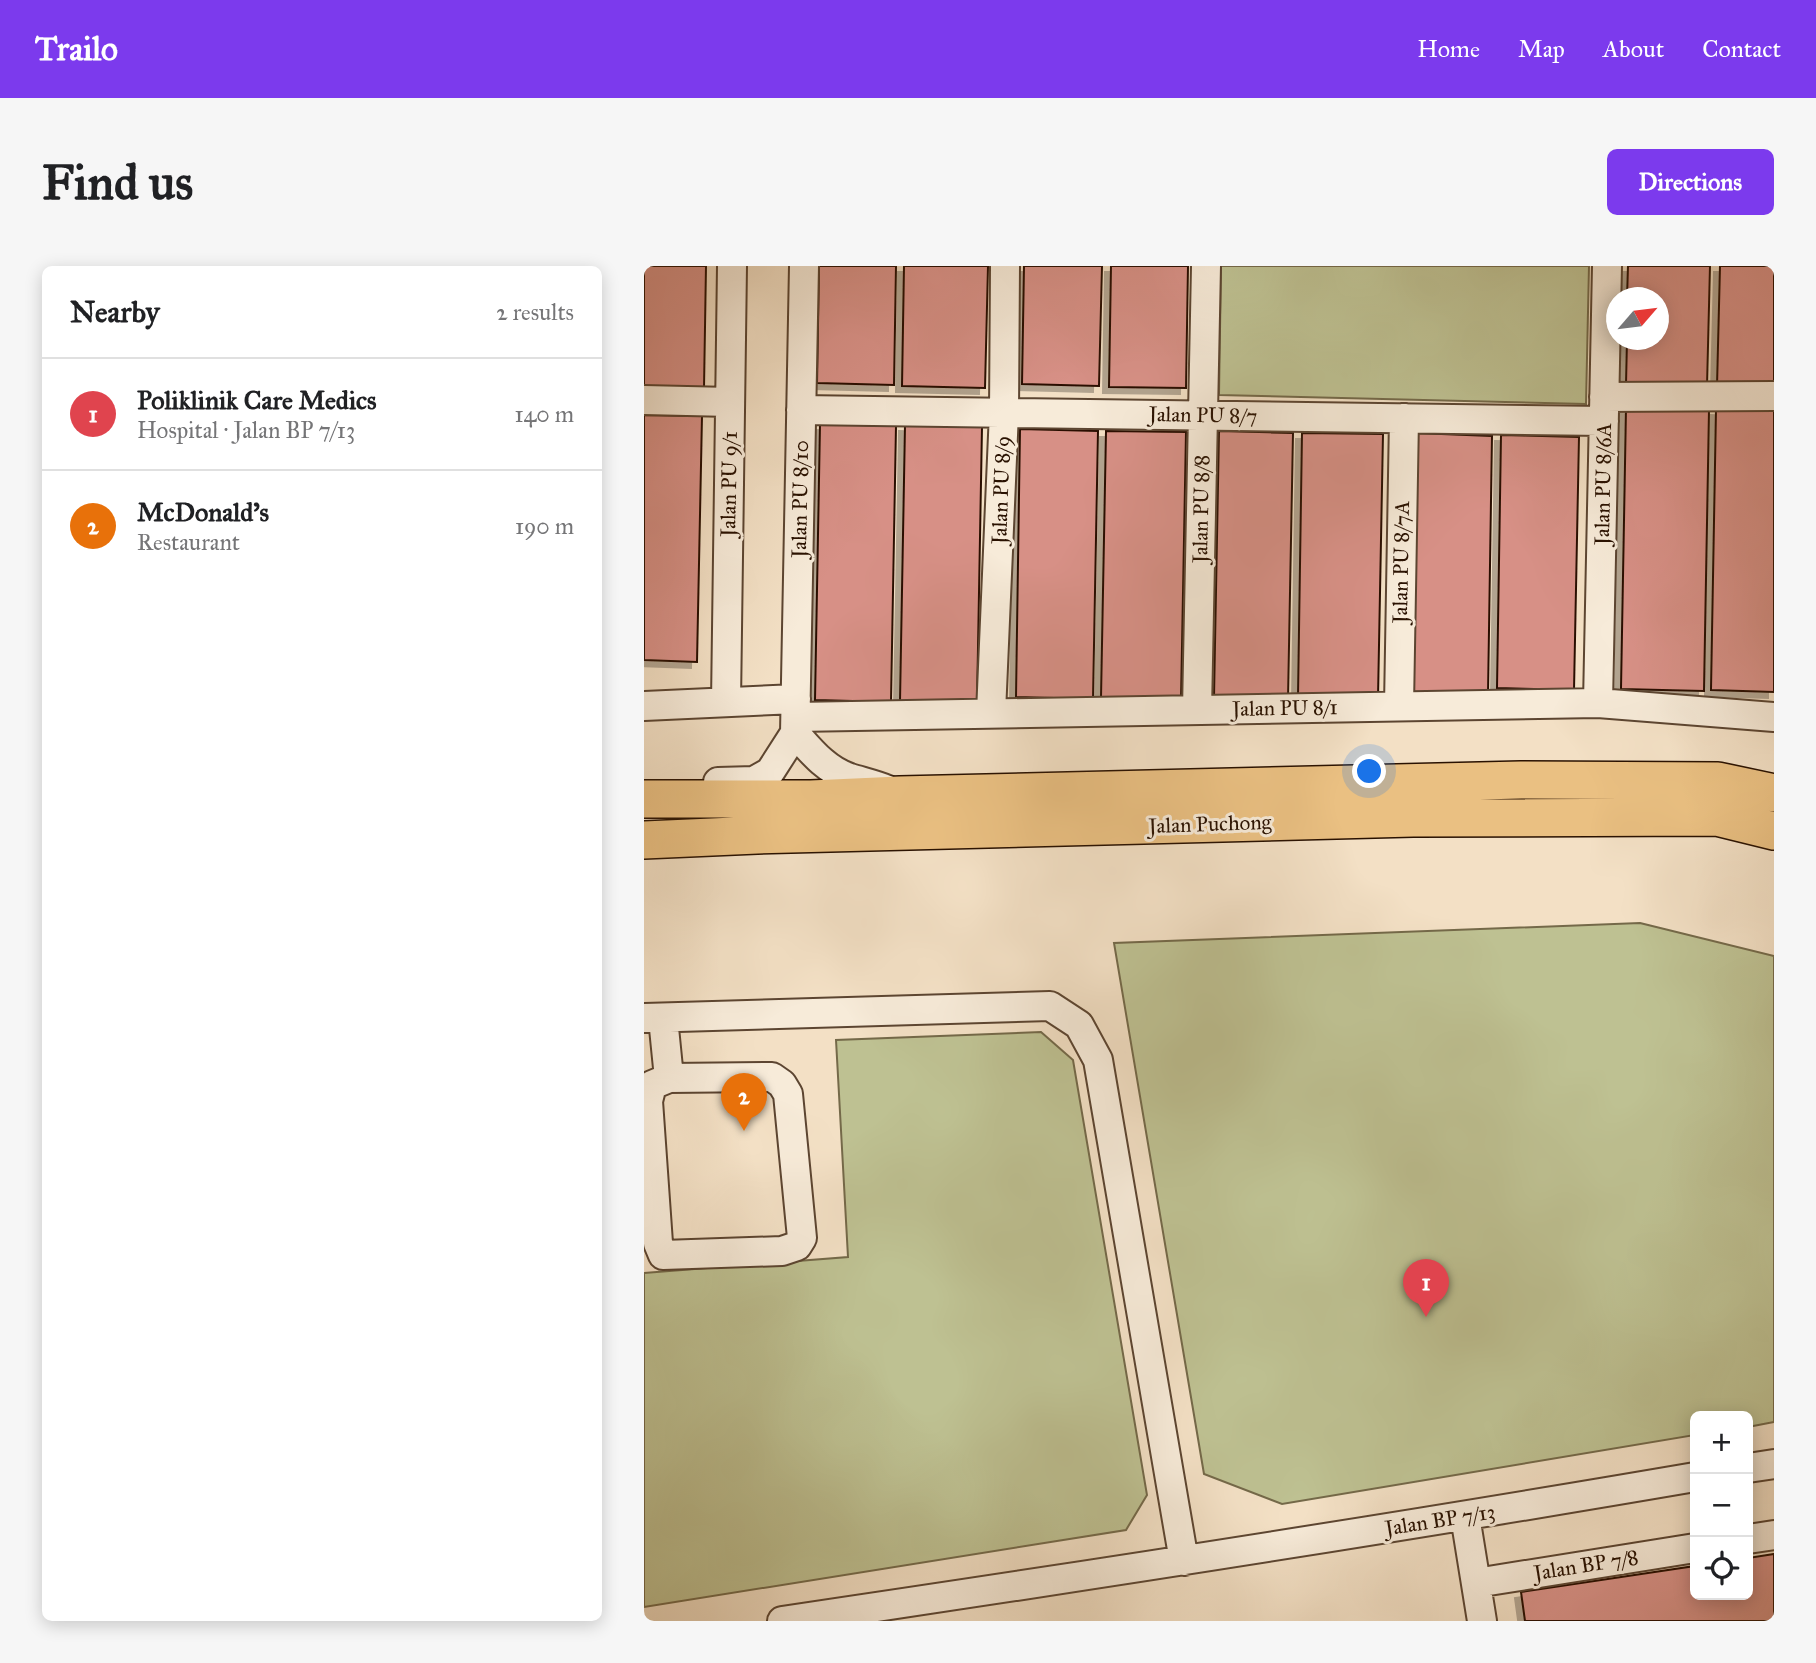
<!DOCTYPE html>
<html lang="en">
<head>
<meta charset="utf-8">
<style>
  :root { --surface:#fff; --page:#f6f6f6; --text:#202124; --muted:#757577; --line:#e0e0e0; --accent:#7c3aed }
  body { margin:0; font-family:"IM FELL Great Primer",serif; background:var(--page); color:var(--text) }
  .controls { position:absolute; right:21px; bottom:21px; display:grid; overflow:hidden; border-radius:10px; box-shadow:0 4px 18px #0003 }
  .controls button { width:63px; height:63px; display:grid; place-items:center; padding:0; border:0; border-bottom:2px solid var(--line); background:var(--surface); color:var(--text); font:35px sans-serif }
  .compass { position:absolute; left:962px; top:21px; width:63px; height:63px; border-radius:50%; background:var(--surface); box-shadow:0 4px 18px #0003; rotate:62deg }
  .you { position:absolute; left:726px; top:506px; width:24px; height:24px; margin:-18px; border:5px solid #fff; border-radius:50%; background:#1a73e8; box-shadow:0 0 0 10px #1a73e833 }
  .badge { display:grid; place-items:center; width:46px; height:46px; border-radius:50%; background:var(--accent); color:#fff; font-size:23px; font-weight:700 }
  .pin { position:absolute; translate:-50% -58px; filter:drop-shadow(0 2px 4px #0008) }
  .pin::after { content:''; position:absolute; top:37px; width:24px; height:21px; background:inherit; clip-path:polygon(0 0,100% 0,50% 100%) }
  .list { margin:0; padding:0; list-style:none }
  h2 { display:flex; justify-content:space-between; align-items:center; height:91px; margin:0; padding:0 28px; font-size:30px }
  h2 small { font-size:23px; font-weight:400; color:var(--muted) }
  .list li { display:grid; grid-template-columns:46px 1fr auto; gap:21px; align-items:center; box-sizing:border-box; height:112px; padding:0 28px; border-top:2px solid var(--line) }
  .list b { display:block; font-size:26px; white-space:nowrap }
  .list p { margin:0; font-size:23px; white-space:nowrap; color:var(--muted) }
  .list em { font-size:23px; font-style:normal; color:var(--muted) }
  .icon { flex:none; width:38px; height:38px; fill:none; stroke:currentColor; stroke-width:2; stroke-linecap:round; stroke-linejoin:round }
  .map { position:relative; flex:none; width:1130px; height:1355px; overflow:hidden; border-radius:10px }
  header { display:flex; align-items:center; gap:42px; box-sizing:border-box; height:98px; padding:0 35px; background:var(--accent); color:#fff }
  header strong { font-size:33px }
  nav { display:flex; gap:38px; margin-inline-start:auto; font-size:24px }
  .intro { display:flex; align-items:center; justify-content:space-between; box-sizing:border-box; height:168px; padding:0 42px }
  h1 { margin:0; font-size:49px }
  .button { padding:18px 32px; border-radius:10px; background:var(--accent); color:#fff; font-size:24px; font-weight:700 }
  main { display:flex; gap:42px; padding:0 42px }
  aside { flex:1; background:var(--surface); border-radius:10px; box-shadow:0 4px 18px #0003 }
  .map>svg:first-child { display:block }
  .green { fill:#bec192; stroke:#746949; stroke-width:2 }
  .building { fill:#d79086; stroke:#291100; stroke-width:2; filter:url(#shadow) }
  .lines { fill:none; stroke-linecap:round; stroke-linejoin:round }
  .minor-casing { stroke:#5c4531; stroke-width:32 }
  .major-casing { stroke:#291100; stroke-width:40 }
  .minor { stroke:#f7ebd9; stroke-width:28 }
  .major { stroke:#eac082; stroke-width:37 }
  .labels { text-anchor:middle; stroke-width:6; stroke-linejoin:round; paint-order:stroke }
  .street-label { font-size:21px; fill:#291100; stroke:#f7ebd9 }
</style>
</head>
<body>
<header>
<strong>Trailo</strong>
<nav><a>Home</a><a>Map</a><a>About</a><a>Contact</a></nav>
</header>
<div class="intro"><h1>Find us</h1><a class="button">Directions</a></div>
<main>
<aside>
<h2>Nearby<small>2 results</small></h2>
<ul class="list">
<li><span class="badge" style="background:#e0444e">1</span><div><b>Poliklinik Care Medics</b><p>Hospital · Jalan BP 7/13</p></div><em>140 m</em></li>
<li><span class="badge" style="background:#e8710a">2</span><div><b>McDonald's</b><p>Restaurant</p></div><em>190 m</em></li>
</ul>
</aside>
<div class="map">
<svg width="1130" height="1355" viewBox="0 0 1130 1355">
  <defs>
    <filter id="shadow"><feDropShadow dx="-6" dy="6" stdDeviation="0" flood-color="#0004"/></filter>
  </defs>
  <rect width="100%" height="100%" fill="#f3e0c5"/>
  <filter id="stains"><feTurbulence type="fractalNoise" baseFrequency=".00286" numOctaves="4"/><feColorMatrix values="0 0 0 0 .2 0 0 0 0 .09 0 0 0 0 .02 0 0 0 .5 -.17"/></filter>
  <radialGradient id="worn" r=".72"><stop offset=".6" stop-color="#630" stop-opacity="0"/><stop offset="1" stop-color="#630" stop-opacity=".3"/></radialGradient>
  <path class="green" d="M577 0H945L942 138 575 129Z
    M996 657 1130 690V1156L1104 1161V1150H1051V1169L638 1238 560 1208 470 677Z
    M397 766 429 794 503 1229 482 1264 0 1341V1007L204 991 192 774Z"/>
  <path class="building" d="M0 0H62L60 122 0 121Z
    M175 0H252L250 119 173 117Z
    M260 0H344L341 122 258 120Z
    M380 0H458L455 120 378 118Z
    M467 0H544L542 122 465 121Z
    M984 0H1066L1063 120 982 118 983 74H1015V32H983Z
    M1076 0H1130V121L1073 120Z
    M982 142 1065 144 1060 425 977 423Z
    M1072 143 1130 145V426L1067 424Z
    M0 149 58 150 53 396 0 394Z
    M176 158 252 160 247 436 171 434Z
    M261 159 338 161 333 437 256 435Z
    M376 163 454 165 449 433 372 431Z
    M462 165 542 166 537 434 457 432Z
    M575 165 649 167 644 433 570 431Z
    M658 167 739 168 734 432 654 430Z
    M772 167 848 170 844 429 767 428Z
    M857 169 935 171 930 424 853 422Z
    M1130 1288V1355H881L877 1326 1051 1300V1329H1104V1292Z"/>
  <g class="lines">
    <g class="minor-casing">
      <path id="minor" d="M960 131 1130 130
        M0 134 86 136
        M157 144 960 155
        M82 436 88 0
        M954 437 963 0
        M0 440 152 433
        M755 440 760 152
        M553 444 562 0
        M347 447 360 146 361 0
        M152 451 954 437 1130 451
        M151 467C167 485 182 504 206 512 219 516 232 519 244 524
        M74 516 110 515 126 506 151 467 160 0
        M0 752 406 740 435 759 454 794 540 1295
        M19 752 25 812
        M128 811 138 818 144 828 158 972 153 980 138 985 19 989 14 977 4 835 8 819 25 812Z
        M1104 1202 1130 1198
        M821 1250 838 1355
        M1104 1273 1130 1269
        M832 1317 1051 1282
        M138 1355C443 1310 747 1263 1051 1211"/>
    </g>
    <g class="major-casing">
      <path id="major" d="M0 533H167L256 529 877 514 1074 515 1130 527
        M0 574 113 569 769 552 1073 551 1130 565"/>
    </g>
    <use href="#minor" class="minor"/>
    <use href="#major" class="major"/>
  </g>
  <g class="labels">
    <g class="street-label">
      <text transform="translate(559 149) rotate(1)" y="7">Jalan PU 8/7</text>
      <text transform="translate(85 218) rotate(-89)" y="7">Jalan PU 9/1</text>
      <text transform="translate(959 218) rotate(-89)" y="7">Jalan PU 8/6A</text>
      <text transform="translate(357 224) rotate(-88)" y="7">Jalan PU 8/9</text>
      <text transform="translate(156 233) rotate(-89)" y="7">Jalan PU 8/10</text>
      <text transform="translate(557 243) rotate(-89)" y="7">Jalan PU 8/8</text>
      <text transform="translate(757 296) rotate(-89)" y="7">Jalan PU 8/7A</text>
      <text transform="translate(641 442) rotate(-1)" y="7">Jalan PU 8/1</text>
      <text transform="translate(566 558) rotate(-2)" y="7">Jalan Puchong</text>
      <text transform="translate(796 1254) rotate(-9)" y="7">Jalan BP 7/13</text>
      <text transform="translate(942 1299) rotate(-9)" y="7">Jalan BP 7/8</text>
    </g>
  </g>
  <rect width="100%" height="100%" filter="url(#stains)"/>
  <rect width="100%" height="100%" fill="url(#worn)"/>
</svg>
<div class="controls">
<button>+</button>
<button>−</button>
<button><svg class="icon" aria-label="locate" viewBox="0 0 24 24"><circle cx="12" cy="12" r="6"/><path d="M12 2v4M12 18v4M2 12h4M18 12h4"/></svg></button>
</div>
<svg class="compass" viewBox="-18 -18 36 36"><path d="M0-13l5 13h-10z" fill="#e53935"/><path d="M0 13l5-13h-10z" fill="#757577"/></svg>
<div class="you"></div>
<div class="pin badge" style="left:782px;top:1051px;background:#e0444e">1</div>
<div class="pin badge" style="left:100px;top:865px;background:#e8710a">2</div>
</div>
</main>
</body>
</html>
